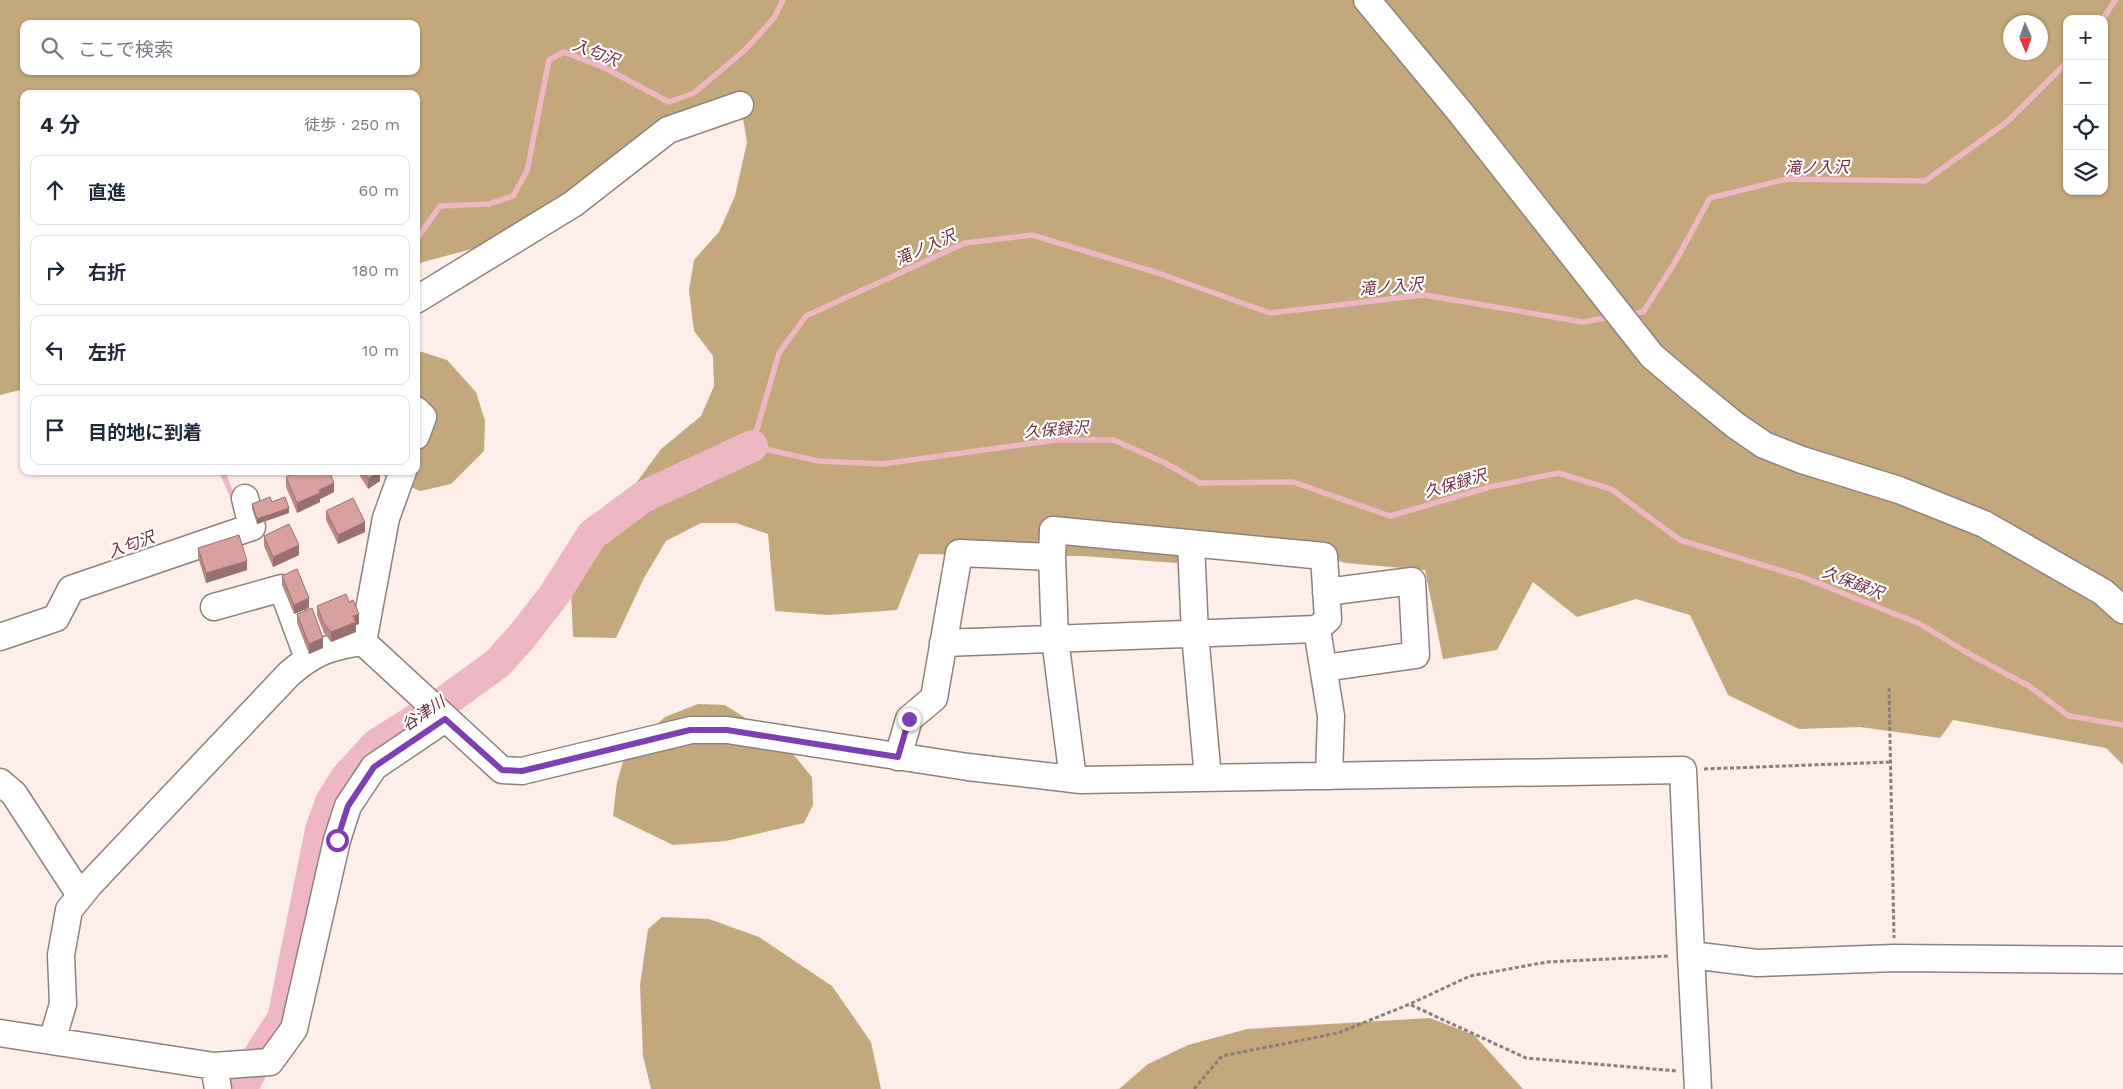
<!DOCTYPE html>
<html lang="ja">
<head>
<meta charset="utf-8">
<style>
  :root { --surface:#fff; --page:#f2f2f3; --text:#1f2937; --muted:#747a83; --line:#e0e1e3 }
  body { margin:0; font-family:"Work Sans","Noto Sans JP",sans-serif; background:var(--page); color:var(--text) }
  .controls { position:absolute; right:15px; top:15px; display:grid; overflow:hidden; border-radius:10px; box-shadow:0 1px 4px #0004 }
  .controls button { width:45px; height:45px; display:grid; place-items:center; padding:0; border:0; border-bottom:1px solid var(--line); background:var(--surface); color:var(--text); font:25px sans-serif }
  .compass { position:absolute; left:2003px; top:15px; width:45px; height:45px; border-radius:50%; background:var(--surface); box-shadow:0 1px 4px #0004; rotate:178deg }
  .stop { position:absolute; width:15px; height:15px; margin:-11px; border:4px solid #7e3fb3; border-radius:50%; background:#fff }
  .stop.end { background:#7e3fb3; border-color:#fff; box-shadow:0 1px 5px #0008 }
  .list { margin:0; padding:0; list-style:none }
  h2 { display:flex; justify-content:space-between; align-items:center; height:65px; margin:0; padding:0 20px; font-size:21px }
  h2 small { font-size:16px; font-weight:400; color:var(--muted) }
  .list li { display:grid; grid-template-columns:32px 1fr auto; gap:15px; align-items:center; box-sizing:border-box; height:70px; margin:0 10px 10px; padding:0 10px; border:1px solid var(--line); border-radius:10px }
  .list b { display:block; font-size:19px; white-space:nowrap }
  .list em { font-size:16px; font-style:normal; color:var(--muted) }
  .icon { flex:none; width:28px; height:28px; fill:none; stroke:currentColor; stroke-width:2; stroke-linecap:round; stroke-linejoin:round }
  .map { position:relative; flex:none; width:2123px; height:1089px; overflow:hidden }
  .search { position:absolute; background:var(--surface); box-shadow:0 1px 4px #0004; left:20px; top:20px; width:400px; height:55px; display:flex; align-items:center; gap:12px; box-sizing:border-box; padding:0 18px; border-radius:10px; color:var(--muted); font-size:19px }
  .panel { position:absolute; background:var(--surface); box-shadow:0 1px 4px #0004; left:20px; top:90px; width:400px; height:385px; border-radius:10px }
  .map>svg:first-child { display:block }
  .forest { fill:#c2a87c; fill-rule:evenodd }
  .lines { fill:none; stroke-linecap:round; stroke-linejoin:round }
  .stream { stroke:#efb7c4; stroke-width:5.5 }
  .river { stroke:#efb7c4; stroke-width:32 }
  .minor-casing { stroke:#8f827d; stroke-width:29 }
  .path { stroke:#887e7b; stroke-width:3; stroke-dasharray:4 2.5; stroke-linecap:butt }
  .minor { stroke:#fff; stroke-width:26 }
  .wall { fill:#bb8a87 }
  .shaded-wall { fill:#98716e }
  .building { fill:#d9a19d; stroke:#98716e }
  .route { stroke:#7e3fb3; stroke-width:6 }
  .labels { text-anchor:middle; stroke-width:4.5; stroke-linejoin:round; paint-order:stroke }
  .water-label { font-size:16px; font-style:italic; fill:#702d41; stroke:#fff }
</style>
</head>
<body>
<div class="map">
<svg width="2123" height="1089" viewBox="0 0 2123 1089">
  <rect width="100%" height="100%" fill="#fdeee9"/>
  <path class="forest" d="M0 0H2123V765L2106 748 1953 720 1940 738 1860 727 1799 729 1728 695 1690 615 1636 599 1577 617 1533 582 1497 650 1443 659 1425 570 1346 563 1255 539 1176 563 1082 556 919 554 897 610 829 615 775 611 768 534 736 523H701L666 541 644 578 616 638 573 637 571 592 593 542 661 449 701 416 714 386 713 356 694 331 689 290 694 260 719 232 735 196 747 142 742 113 678 133 531 233 416 264V94H24V389L0 395ZM2067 19H2104V191H2067ZM2010 22H2040V52H2010ZM24 24H416V71H24Z
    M419 351 447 360 476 392 485 421 484 451 451 484 420 491 384 476 383 471H416V352Z
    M698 704 725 705 782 741 812 777 813 805 804 823 726 841 673 845 613 816 617 782 626 752 665 717Z
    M662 917 709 919 759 937 832 986 871 1042 881 1089H651L643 1056 640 985 648 929Z
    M1430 1018 1474 1035 1523 1089H1119L1148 1064 1188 1045 1247 1029Z"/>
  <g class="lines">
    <path class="stream" d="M2103 19 2115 0
      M416 240 440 206 489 204 513 196 527 171 549 60 564 52 605 68 669 102 694 93 745 50 774 18 783 0
      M1628 315 1643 312 1674 264 1710 198 1787 179 1925 181 2007 122 2067 62
      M1612 317 1583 322 1424 295 1270 313 1158 273 1032 235 965 243 806 316 779 353 752 446 818 461 882 464 1056 440H1114L1165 463 1200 483 1293 482 1390 516 1490 487 1558 473 1611 489 1680 540 1805 578 1920 624 1971 655 2029 686 2069 716 2123 725
      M227 471 223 474 235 502"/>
    <path class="river" d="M243 1089 246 1080 262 1051 283 1019 321 830 331 802 346 778 376 745 447 700 498 663 522 636 554 595 592 535 643 497 752 446"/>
    <g class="minor-casing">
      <path id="minor" d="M1367 0 1460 112 1652 356 1697 394 1735 425 1764 445 1802 460 1899 490 1984 524 2103 592 2123 610
        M416 300 573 204 668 130 740 105
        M416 410 423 417 416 436
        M1191 543 1195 634 1208 778
        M1052 557 1053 530 1324 556 1328 619 1317 629
        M214 607 282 588 308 658
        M0 637 56 618 71 589 252 527 245 498
        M363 642 386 518 403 471
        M943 643 1317 629 1331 716 1329 776
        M1324 668 1416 655 1412 581 1326 592
        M898 757 909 719 934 698 959 553 1052 557 1055 639 1073 779
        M0 782 14 794 80 895
        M1691 955 1757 963 1895 958 2123 960
        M0 1033 214 1066 218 1089
        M52 1041 63 1004 61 955 69 910 90 884 289 674C314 652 331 646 363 642L502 770 522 771 691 730H727L968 767 1081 780 1683 770 1691 955 1698 1089
        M214 1066 270 1062 294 1029 337 840 348 806 374 767 445 719"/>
    </g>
    <path class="path" d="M1889 688 1894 938
      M1704 769 1891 762
      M1411 1005 1526 1058 1677 1071
      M1194 1089 1222 1056 1338 1033 1410 1004 1470 976 1547 962 1670 956"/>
    <use href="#minor" class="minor"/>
  </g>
  <path class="wall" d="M357 471H380V481L368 489Z
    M286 477 334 492 320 499V502L297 513 286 487Z
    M272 502 289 513 257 524 252 509V504Z
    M326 511 365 532 338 544 326 520Z
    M264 536 299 555 273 567 264 546Z
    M198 548 247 570 206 583 198 557Z
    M282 576 309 608 294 614 282 585Z
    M317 606 359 624 356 625V632L331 642 324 633 317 615Z
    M297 614 323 648 309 654 297 623Z"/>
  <path class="shaded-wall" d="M380 471V481L368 489V479Z
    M334 483V492L320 499V502L297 513V503L319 490Z
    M289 508V513L257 524V519Z
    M365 522V532L338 544V535Z
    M299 545V555L273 567V557Z
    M247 561V570L206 583V573Z
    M309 598V608L294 614V605Z
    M359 614V624L356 625V632L331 642V632L353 616Z
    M323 638V648L309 654V644Z"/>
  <path class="building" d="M298 471H329L334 483 319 490 320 493 297 503 286 477Z
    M363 471H380L368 479Z
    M270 497 272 502 285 497 289 508 257 519 252 504Z
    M353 498 365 522 338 535 326 511Z
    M289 524 299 545 273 557 264 536Z
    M239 535 247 561 206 573 198 548Z
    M297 569 309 598 294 605 282 576Z
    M346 594 349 602 353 600 359 614 353 616 356 622 331 632 324 624 317 606Z
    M312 608 323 638 309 644 297 614Z"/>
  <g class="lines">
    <path class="route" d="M337 840 348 806 374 767 445 719 502 770 522 771 690 730H727L898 757 909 719"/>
  </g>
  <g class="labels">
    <g class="water-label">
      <text transform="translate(596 52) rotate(21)" y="6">入匂沢</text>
      <text transform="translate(1817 167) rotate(-1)" y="6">滝ノ入沢</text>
      <text transform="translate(925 247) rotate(-24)" y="6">滝ノ入沢</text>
      <text transform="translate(1391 286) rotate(-5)" y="6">滝ノ入沢</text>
      <text transform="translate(1056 429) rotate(-4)" y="6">久保録沢</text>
      <text transform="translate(1455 483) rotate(-16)" y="6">久保録沢</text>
      <text transform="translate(131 544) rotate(-20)" y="6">入匂沢</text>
      <text transform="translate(1853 582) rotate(21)" y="6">久保録沢</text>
      <text transform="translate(423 713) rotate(-34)" y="6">谷津川</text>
    </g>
  </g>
</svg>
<div class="controls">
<button>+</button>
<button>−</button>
<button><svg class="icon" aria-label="locate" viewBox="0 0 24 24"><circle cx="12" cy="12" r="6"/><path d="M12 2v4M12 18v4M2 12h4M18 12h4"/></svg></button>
<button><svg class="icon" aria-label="layers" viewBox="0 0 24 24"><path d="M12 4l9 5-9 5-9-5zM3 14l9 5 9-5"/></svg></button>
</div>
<svg class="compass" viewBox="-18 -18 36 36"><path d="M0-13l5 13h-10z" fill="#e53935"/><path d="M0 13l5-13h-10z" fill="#747a83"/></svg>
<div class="stop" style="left:337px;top:840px"></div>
<div class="stop end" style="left:909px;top:719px"></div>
<div class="search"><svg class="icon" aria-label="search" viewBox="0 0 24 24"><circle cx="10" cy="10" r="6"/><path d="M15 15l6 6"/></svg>ここで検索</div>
<section class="panel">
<h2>4 分<small>徒歩 · 250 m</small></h2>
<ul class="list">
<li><svg class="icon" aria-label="ahead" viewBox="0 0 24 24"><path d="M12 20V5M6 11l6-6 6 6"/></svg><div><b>直進</b></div><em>60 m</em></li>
<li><svg class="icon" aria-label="right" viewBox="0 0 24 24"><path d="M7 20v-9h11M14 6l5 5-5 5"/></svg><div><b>右折</b></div><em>180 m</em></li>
<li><svg class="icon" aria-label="left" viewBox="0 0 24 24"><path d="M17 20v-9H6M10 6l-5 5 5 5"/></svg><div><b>左折</b></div><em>10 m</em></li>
<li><svg class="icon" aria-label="arrive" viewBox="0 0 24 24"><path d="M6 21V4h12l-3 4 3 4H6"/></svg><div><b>目的地に到着</b></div></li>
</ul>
</section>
</div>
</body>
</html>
